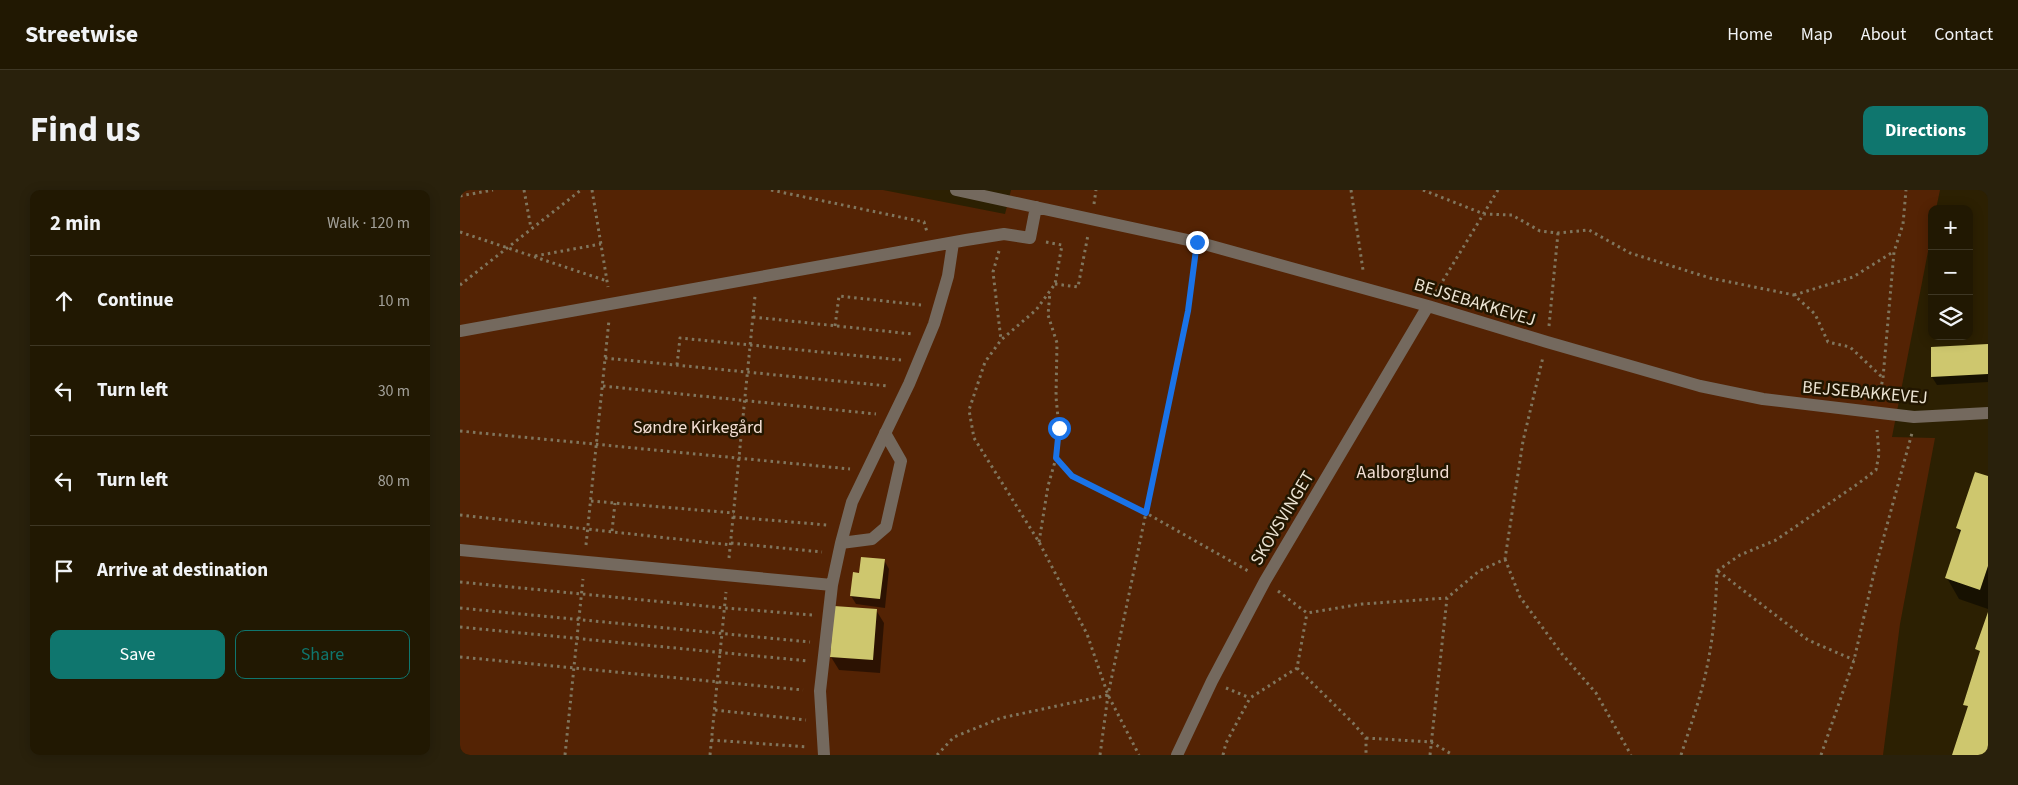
<!DOCTYPE html>
<html lang="en">
<head>
<meta charset="utf-8">
<style>
  :root { --surface:#211802; --page:#29210c; --text:#f1f3f6; --muted:#a2a099; --line:#3e3724; --accent:#0f766e }
  body { margin:0; font-family:"Source Sans 3",sans-serif; background:var(--page); color:var(--text) }
  .controls { position:absolute; right:15px; top:15px; display:grid; overflow:hidden; border-radius:10px; box-shadow:0 2px 12px #0003 }
  .controls button { width:45px; height:45px; display:grid; place-items:center; padding:0; border:0; border-bottom:1px solid var(--line); background:var(--surface); color:var(--text); font:25px sans-serif }
  .stop { position:absolute; width:15px; height:15px; margin:-11px; border:4px solid #1a73e8; border-radius:50%; background:#fff }
  .stop.end { background:#1a73e8; border-color:#fff; box-shadow:0 1px 5px #0008 }
  .list { margin:0; padding:0; list-style:none }
  h2 { display:flex; justify-content:space-between; align-items:center; height:65px; margin:0; padding:0 20px; font-size:21px }
  h2 small { font-size:16px; font-weight:400; color:var(--muted) }
  .list li { display:grid; grid-template-columns:32px 1fr auto; gap:15px; align-items:center; box-sizing:border-box; height:90px; padding:0 20px; border-top:1px solid var(--line) }
  .list b { display:block; font-size:19px; white-space:nowrap }
  .list em { font-size:16px; font-style:normal; color:var(--muted) }
  .actions { display:flex; gap:10px; padding:15px 20px }
  .actions a { flex:1; padding:11px 0; border:1px solid var(--accent); border-radius:10px; text-align:center; font-size:18px; color:var(--accent) }
  .actions .main { background:var(--accent); color:#fff }
  .icon { flex:none; width:28px; height:28px; fill:none; stroke:currentColor; stroke-width:2; stroke-linecap:round; stroke-linejoin:round }
  .map { position:relative; flex:none; width:1528px; height:565px; overflow:hidden; border-radius:10px }
  header { display:flex; align-items:center; gap:30px; box-sizing:border-box; height:70px; padding:0 25px; background:var(--surface); border-bottom:1px solid var(--line) }
  header strong { font-size:24px }
  nav { display:flex; gap:28px; margin-inline-start:auto; font-size:18px }
  .intro { display:flex; align-items:center; justify-content:space-between; box-sizing:border-box; height:120px; padding:0 30px }
  h1 { margin:0; font-size:35px }
  .button { padding:12px 22px; border-radius:10px; background:var(--accent); color:#fff; font-size:18px; font-weight:700 }
  main { display:flex; gap:30px; padding:0 30px }
  aside { flex:1; background:var(--surface); border-radius:10px; box-shadow:0 2px 12px #0003 }
  .map>svg:first-child { display:block }
  .green { fill:#542304 }
  .shadow { fill:#0007 }
  .building { fill:#cec76e }
  .lines { fill:none; stroke-linecap:round; stroke-linejoin:round }
  .path { stroke:#80765e; stroke-width:3; stroke-dasharray:2.5 4; stroke-linecap:butt }
  .minor { stroke:#74695e; stroke-width:12 }
  .route { stroke:#1a73e8; stroke-width:6 }
  .labels { text-anchor:middle; stroke-width:5; stroke-linejoin:round; paint-order:stroke }
  .street-label { font-size:18px; fill:#ece4d3; stroke:#221600 }
  .park-label { font-size:18px; fill:#f3ded3; stroke:#221600 }
</style>
</head>
<body>
<header>
<strong>Streetwise</strong>
<nav><a>Home</a><a>Map</a><a>About</a><a>Contact</a></nav>
</header>
<div class="intro"><h1>Find us</h1><a class="button">Directions</a></div>
<main>
<aside>
<h2>2 min<small>Walk · 120 m</small></h2>
<ul class="list">
<li><svg class="icon" aria-label="ahead" viewBox="0 0 24 24"><path d="M12 20V5M6 11l6-6 6 6"/></svg><div><b>Continue</b></div><em>10 m</em></li>
<li><svg class="icon" aria-label="left" viewBox="0 0 24 24"><path d="M17 20v-9H6M10 6l-5 5 5 5"/></svg><div><b>Turn left</b></div><em>30 m</em></li>
<li><svg class="icon" aria-label="left" viewBox="0 0 24 24"><path d="M17 20v-9H6M10 6l-5 5 5 5"/></svg><div><b>Turn left</b></div><em>80 m</em></li>
<li><svg class="icon" aria-label="arrive" viewBox="0 0 24 24"><path d="M6 21V4h12l-3 4 3 4H6"/></svg><div><b>Arrive at destination</b></div></li>
</ul>
<div class="actions"><a class="main">Save</a><a>Share</a></div>
</aside>
<div class="map">
<svg width="1528" height="565" viewBox="0 0 1528 565">
  <rect width="100%" height="100%" fill="#2c2002"/>
  <path class="green" d="M0 0H423L545 24 551 0H1480L1476 19H1472V41L1432 247 1475 248 1440 434 1423 565H0Z"/>
  <path class="shadow" d="M1528 154V192L1477 195 1472 187Z
    M1528 287V419L1499 409 1487 388 1501 345 1497 338Z
    M424 370 429 379 425 418 396 414 391 406Z
    M416 420 424 433 420 483 379 480 371 467Z"/>
  <path class="building" d="M1528 154V184L1471 187V157Z
    M1515 282 1528 286V376L1520 400 1485 388 1501 340 1496 338Z
    M401 367 425 369 420 409 390 406 393 382 399 383Z
    M374 416 417 419 413 470 370 467Z
    M1528 422V565H1492L1508 516 1503 515 1520 461 1515 459Z"/>
  <g class="lines">
    <path class="path" d="M64 0 71 38
      M132 0 148 97
      M311 0 464 32 467 42
      M891 0 903 80
      M963 0 1024 24 1052 25 1080 41 1098 43 1129 40 1170 63 1250 88 1334 105 1355 124 1368 152 1390 157 1423 188
      M0 6 33 0
      M634 14 636 0
      M0 42 147 91
      M586 52 602 55 595 94 576 120 541 150 525 172 509 220 514 248 579 352 627 444 648 505 679 565
      M539 61 533 82 541 150
      M75 66 141 54
      M595 94 618 97 628 45
      M0 95 121 0
      M976 102 1038 0
      M1334 105 1393 87 1433 62
      M293 127 452 144
      M375 136 379 106 461 115
      M1089 136 1098 43
      M145 168 428 196
      M217 175 220 148 441 170
      M143 196 416 224
      M1419 207 1423 188 1434 62 1443 34 1446 0
      M0 241 390 279
      M596 268 612 286 686 323 790 382
      M131 311 274 323
      M0 325 271 355
      M273 327 367 335
      M152 341 155 313
      M579 352 588 296 596 268 599 238 596 207 597 153 588 125 590 102
      M271 353 362 362
      M126 355 149 130
      M269 368 295 106
      M1045 369 1060 407 1102 464 1136 503 1171 565
      M1258 381 1348 450 1394 470
      M0 392 265 418 353 425
      M818 401 847 423 902 414 987 408 1019 381 1045 369 1063 251 1083 167
      M0 418 350 452
      M0 437 348 471
      M0 467 343 500
      M837 478 893 533 906 548V565
      M766 498 790 508
      M255 520 346 530
      M906 548 971 552 993 565
      M251 550 348 557
      M105 565 123 389
      M250 565 266 402
      M477 565 494 547 541 528 648 505
      M640 565 648 505 728 121 735 68
      M763 565 766 553 790 508 837 478 847 423
      M970 565 987 408
      M1221 565C1231 534 1242 504 1248 472 1254 442 1256 411 1257 381L1280 365 1316 350 1399 293 1416 280 1419 264 1417 240
      M1361 565 1394 470 1414 383 1452 243"/>
    <path class="minor" d="M496 0 737 52 968 116 1087 152 1240 196 1303 209 1454 227 1528 223
      M0 141 506 50 544 44 570 48 576 17
      M381 353 412 349 426 337 441 271 425 243
      M0 360 372 395
      M364 565 360 501 372 395 381 353 392 312 449 194 474 134 488 86 493 53
      M717 565 752 491 805 391 968 116"/>
  </g>
  <g class="lines">
    <path class="route" d="M599 238 596 268 612 286 686 323 728 121 737 52"/>
  </g>
  <g class="labels">
    <g class="street-label">
      <text transform="translate(1015 112) rotate(17)" y="6">BEJSEBAKKEVEJ</text>
      <text transform="translate(1405 202) rotate(5)" y="6">BEJSEBAKKEVEJ</text>
      <text transform="translate(822 328) rotate(-59)" y="6">SKOVSVINGET</text>
    </g>
    <g class="park-label">
      <text x="238" y="243">Søndre Kirkegård</text>
      <text x="943" y="288">Aalborglund</text>
    </g>
  </g>
</svg>
<div class="controls">
<button>+</button>
<button>−</button>
<button><svg class="icon" aria-label="layers" viewBox="0 0 24 24"><path d="M12 4l9 5-9 5-9-5zM3 14l9 5 9-5"/></svg></button>
</div>
<div class="stop" style="left:599px;top:238px"></div>
<div class="stop end" style="left:737px;top:52px"></div>
</div>
</main>
</body>
</html>
